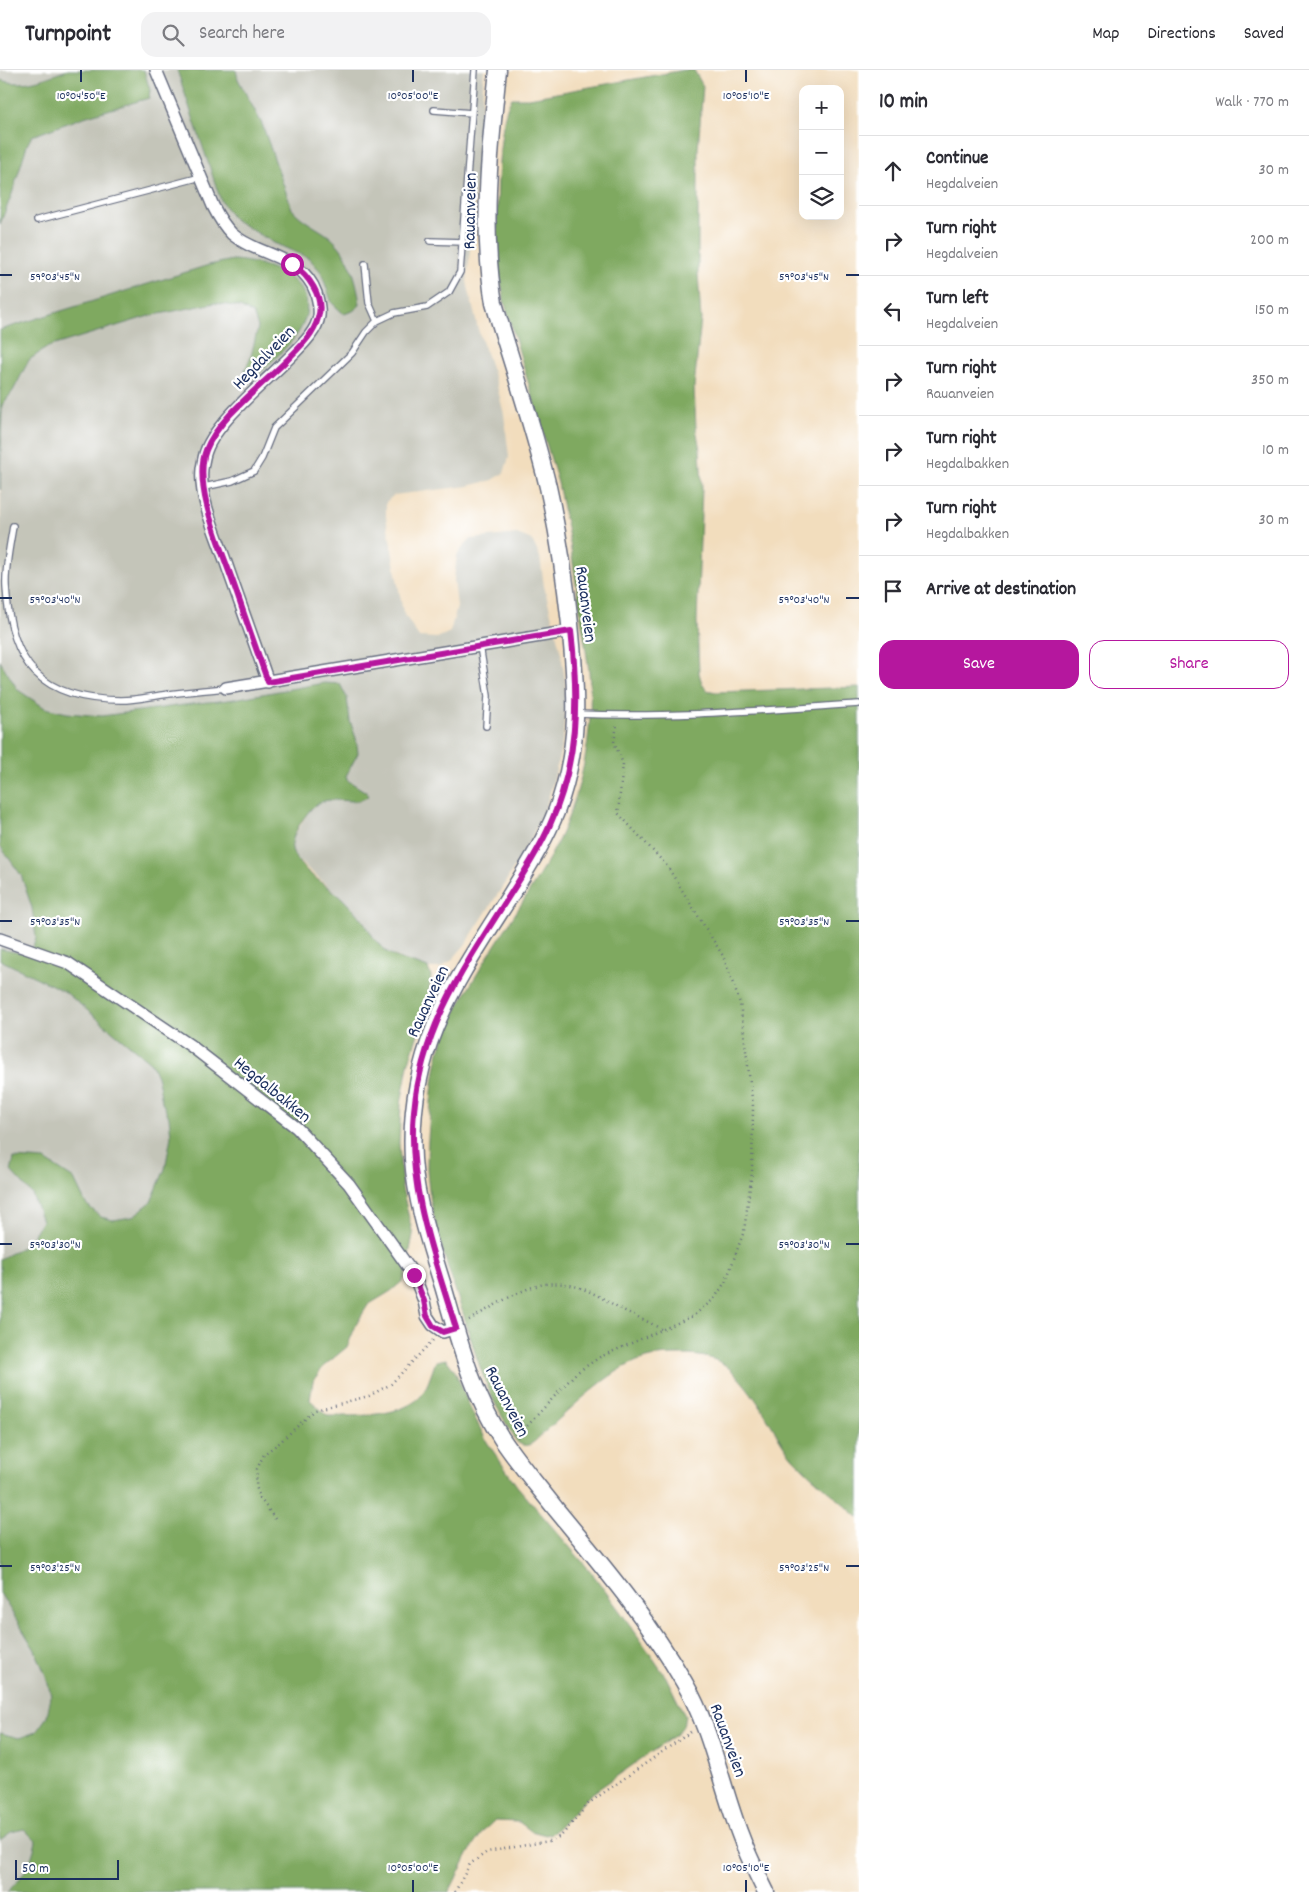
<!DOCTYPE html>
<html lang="en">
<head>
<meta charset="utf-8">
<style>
  :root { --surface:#fff; --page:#f2f2f3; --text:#2b2b33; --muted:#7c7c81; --line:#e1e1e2; --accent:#b5179e }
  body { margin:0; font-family:Dekko,sans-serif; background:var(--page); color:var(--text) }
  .controls { position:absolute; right:15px; top:15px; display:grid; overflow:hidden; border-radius:10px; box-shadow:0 5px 20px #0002 }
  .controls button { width:45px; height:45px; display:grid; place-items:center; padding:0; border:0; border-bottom:1px solid var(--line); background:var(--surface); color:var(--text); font:25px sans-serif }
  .scale { position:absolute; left:15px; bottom:12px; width:104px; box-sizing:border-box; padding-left:5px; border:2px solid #1b2f5e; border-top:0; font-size:14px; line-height:18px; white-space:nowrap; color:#1b2f5e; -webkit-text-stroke:4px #fff; paint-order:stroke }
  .stop { position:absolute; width:15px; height:15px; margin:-11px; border:4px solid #b5179e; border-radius:50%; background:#fff }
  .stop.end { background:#b5179e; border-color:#fff; box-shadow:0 1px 5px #0008 }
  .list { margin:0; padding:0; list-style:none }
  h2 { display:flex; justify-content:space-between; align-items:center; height:65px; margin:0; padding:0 20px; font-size:21px }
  h2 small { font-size:16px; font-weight:400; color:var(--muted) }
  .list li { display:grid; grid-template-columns:32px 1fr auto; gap:15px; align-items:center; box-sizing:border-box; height:70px; padding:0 20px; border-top:1px solid var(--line) }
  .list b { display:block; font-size:19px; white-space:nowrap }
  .list p { margin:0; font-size:16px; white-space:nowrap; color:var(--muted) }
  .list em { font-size:16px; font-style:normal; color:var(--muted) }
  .actions { display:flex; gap:10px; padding:15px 20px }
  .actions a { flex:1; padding:11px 0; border:1px solid var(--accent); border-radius:15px; text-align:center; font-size:18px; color:var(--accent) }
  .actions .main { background:var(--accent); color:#fff }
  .icon { flex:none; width:28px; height:28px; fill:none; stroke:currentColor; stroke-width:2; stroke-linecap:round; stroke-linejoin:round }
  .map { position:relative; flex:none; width:859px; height:1822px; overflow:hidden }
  header { display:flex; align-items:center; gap:30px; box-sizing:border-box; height:70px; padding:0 25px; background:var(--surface); border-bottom:1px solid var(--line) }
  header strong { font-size:24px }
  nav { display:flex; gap:28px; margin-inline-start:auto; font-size:18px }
  .search { width:350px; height:45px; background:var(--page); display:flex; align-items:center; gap:12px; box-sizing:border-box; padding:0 18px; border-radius:15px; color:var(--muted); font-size:19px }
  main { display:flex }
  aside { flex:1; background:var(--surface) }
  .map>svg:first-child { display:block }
  .industrial { fill:#c4c5b9 }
  .forest { fill:#7fa960; stroke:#4d6c5f }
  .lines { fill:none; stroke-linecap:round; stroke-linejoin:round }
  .lane-casing { stroke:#666c7f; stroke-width:8 }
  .street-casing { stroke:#666c7f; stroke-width:14 }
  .secondary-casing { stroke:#666c7f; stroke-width:19 }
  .path { stroke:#666c7f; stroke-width:2.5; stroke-dasharray:1 4; stroke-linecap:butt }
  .lane { stroke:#fff; stroke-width:5.5 }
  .street { stroke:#fff; stroke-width:11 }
  .secondary { stroke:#fff; stroke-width:16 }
  .route { stroke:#b5179e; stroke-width:6 }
  .ticks { fill:none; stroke:#1b2f5e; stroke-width:2 }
  .labels { text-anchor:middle; stroke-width:4.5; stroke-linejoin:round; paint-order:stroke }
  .street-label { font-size:18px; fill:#1b2f5e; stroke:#fff }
  .ticks-label { font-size:12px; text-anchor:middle; fill:#1b2f5e; stroke:#fff; stroke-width:4.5; stroke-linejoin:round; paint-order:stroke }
</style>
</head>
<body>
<header>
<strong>Turnpoint</strong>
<div class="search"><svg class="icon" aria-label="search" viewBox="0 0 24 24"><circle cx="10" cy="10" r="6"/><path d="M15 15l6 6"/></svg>Search here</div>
<nav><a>Map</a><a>Directions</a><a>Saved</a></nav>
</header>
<main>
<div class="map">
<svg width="859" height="1822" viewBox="0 0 859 1822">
  <rect width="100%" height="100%" fill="#fff"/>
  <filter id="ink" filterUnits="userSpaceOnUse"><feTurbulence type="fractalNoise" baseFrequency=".02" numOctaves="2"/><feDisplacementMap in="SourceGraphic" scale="10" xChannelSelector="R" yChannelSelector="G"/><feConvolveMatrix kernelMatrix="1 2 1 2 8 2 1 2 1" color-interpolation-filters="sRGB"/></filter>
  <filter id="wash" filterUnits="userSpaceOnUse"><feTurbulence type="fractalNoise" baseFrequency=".0096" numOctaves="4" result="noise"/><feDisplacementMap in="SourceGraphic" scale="20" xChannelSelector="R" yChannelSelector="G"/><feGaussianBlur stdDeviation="1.12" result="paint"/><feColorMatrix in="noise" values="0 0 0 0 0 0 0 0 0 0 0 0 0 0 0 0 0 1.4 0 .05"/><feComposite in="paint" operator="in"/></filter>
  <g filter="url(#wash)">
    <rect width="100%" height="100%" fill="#f2ddbd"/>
    <path class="industrial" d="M0 0H68L28 13 13 14 0 10Z
      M144 0H177L221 131 234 149 274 173 309 188 321 202 332 233 331 168 301 150 292 139 262 54 238 9 236 0H484L478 96 467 212 478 259 496 312 504 344 509 387 504 403 493 410 468 416 394 425 386 432V447L403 542 419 567 437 568 450 562 457 537 454 509 457 485 470 469 517 464 532 470 540 487 544 516 561 583 565 610V637L563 668 555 705 545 739 531 768 505 813 465 875 451 891 440 898H428L388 883 375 872 362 849 342 828 295 788 292 778 293 768 309 741 317 732 324 730H355L366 722 347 711 346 706 358 683 356 668 350 651 347 628 340 614 324 613 228 630 199 633 101 646 67 643 45 638 18 620 0 591 1 348 2 335 13 321 29 290 48 277 112 257 149 246 215 233 240 237 253 244 259 257 251 286 245 300 249 308 256 307 291 270 209 195 0 260V154L12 124 27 75 32 66 87 46 149 28 150 19Z
      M0 776 21 805 32 838 36 868 34 877 19 883 0 879Z
      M0 890 64 921 151 993 158 1009 162 1032 169 1047 171 1066 165 1099 151 1132 132 1147 113 1150 101 1147 86 1134 74 1109 11 1101 32 1124 42 1151 28 1174 0 1189Z
      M0 1523 35 1580 46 1606 51 1626 47 1647 36 1662 19 1668 0 1663Z
      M24 1759 36 1771 31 1792 18 1812 7 1822H0V1770L11 1762Z"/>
    <path class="forest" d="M68 0H144L150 20 149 28 87 46 32 66 27 75 12 124 0 154V10C26 18 43 8 68 0Z
      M177 0H236L238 9 262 54 292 139C303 152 317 157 330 167 350 184 357 210 360 235L353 241 344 244 332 233 321 202 309 188 274 173 234 149 221 131Z
      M684 0H694L703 16 698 79V203L701 249 694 317 696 358 700 380 702 418 697 551 699 603 702 614 707 620 716 622 859 617V1448C838 1428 814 1410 794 1389 783 1377 777 1364 769 1351 759 1333 745 1313 730 1299 718 1288 701 1285 684 1285 671 1285 656 1285 643 1289 609 1299 567 1343 540 1366 533 1374 526 1379 517 1372 506 1353 494 1334 486 1313 477 1292 471 1268 464 1246 449 1201 429 1146 427 1098 427 1076 429 1054 431 1032 433 1008 437 981 447 959 476 898 518 844 551 785 581 729 595 665 589 601L570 473 558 413 504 231C502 217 499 203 498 190 496 160 496 47 512 28H529Z
      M233 190C266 192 324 210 302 256 295 271 269 294 256 307L249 309 245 300 251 286 258 257 253 244 240 237 215 233 149 246 48 277 29 290 13 321 2 335 0 420V260L209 195Z
      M0 591 18 620 45 638 67 643 102 646 199 633 228 630 324 613 340 614 347 628 350 651 356 668 358 683 346 706 347 710 366 722 368 726C354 739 327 720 311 739 303 748 290 767 292 779 296 799 328 815 343 829 349 835 355 842 361 848 370 860 374 872 386 881 395 889 416 893 428 898L431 906 427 936 408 995 401 1034 399 1073 402 1118 413 1165 404 1210 391 1221 368 1235 357 1253 347 1277 324 1296 313 1311 310 1330 328 1346C354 1346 397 1347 418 1329 426 1323 432 1301 436 1291L446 1289 455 1301 471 1340 487 1372 517 1416 592 1503 635 1562 666 1607 685 1646 683 1656 677 1664 590 1725 554 1762 546 1765 531 1761 519 1752 494 1751C473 1768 462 1798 449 1822H7C25 1805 31 1794 36 1771L24 1759 11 1762 0 1770V1663L19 1668 36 1662 47 1647 51 1626 46 1606 35 1580 0 1523V1189L28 1174 42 1151 32 1124 11 1101 14 1088 45 1090 74 1109 86 1134 101 1147 113 1150 132 1147 151 1132 165 1099 171 1066 169 1047 162 1032 158 1009 151 993 64 921 0 890V879L20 883 33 877 36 868 32 838 21 805 0 776Z"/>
  </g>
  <g filter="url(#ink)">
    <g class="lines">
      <g class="lane-casing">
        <path id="lane" d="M434 40 472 43
          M37 150 201 107
          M430 171 463 172
          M365 194 369 233 377 251
          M204 417 232 411 254 401 262 388 274 358 352 283 366 262 377 251 394 243 427 237 449 222 460 202 475 0
          M13 456C10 475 5 497 6 516 10 594 41 630 121 630 134 630 148 627 162 625 183 622 205 620 226 618
          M480 576 488 626 486 656
          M576 644C671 648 765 640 859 634"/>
      </g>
      <g class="street-casing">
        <path id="street" d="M156 0 213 136C218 146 224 156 232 164 259 187 303 185 316 223 318 230 320 239 319 246 317 260 304 273 294 283 270 308 217 350 206 381 204 386 203 393 202 399 199 428 216 464 225 490 239 531 254 571 268 612
          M226 618 571 561
          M0 869 68 893 191 976 297 1058 349 1114 414 1205 424 1231 427 1246 433 1255 443 1262 456 1258"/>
      </g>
      <g class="secondary-casing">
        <path id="secondary" d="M498 0C490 77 481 157 494 233 512 294 533 355 548 417 558 462 565 508 570 554 577 622 581 676 556 742 544 772 527 798 510 826 454 914 407 979 413 1089 416 1133 430 1174 443 1216 458 1267 472 1324 502 1369 518 1393 537 1415 555 1438 601 1494 648 1549 684 1612 712 1660 721 1716 741 1767 748 1786 757 1804 766 1822"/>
      </g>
      <path class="path" d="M469 1250C491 1238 520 1218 545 1214 576 1210 598 1226 623 1240 636 1246 649 1252 661 1259
        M517 1367 576 1303 600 1287 693 1246 714 1229 726 1211 744 1161 752 1102 753 1036 740 933 723 886 667 796 618 743 623 694 614 672 617 655
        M275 1449 260 1428 256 1416 257 1399 264 1384 279 1373 315 1340 369 1326 391 1314 434 1269
        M455 1822 470 1794 487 1782 549 1771 561 1766 589 1733 692 1661"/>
      <use href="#lane" class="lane"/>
      <use href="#street" class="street"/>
      <use href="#secondary" class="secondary"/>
    </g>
  </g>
  <g class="lines" filter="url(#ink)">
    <path class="route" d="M292 194C308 205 325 227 318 248 314 263 303 274 292 285 267 312 219 346 206 380 192 416 222 480 234 515 245 547 256 579 268 612L571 561C579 629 578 694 549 757 539 780 525 801 511 823 467 893 422 955 414 1041 407 1116 434 1187 456 1258L443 1262 433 1256 427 1246 424 1231 414 1205"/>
  </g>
  <path class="ticks" d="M81 0V12M413 0V12M746 0V12M0 205H12M846 205H859M0 528H12M846 528H859M0 851H12M846 851H859M0 1174H12M846 1174H859M0 1496H12M846 1496H859M413 1810V1822M746 1810V1822"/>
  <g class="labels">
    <g class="street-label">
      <text transform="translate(469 141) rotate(-89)" y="6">Rauanveien</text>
      <text transform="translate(263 287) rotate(-46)" y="6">Hegdalveien</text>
      <text transform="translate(587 534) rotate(83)" y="6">Rauanveien</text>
      <text transform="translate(427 931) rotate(-65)" y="6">Rauanveien</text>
      <text transform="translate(273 1019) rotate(39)" y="6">Hegdalbakken</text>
      <text transform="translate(508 1331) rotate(63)" y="6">Rauanveien</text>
      <text transform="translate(729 1670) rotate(70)" y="6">Rauanveien</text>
    </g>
  </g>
  <g class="ticks-label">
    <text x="81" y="29">10°04'50"E</text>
    <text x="413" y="29">10°05'00"E</text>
    <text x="746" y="29">10°05'10"E</text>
    <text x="55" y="210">59°03'45"N</text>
    <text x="804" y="210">59°03'45"N</text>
    <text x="55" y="533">59°03'40"N</text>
    <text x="804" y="533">59°03'40"N</text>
    <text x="55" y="855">59°03'35"N</text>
    <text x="804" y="855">59°03'35"N</text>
    <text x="55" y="1178">59°03'30"N</text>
    <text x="804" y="1178">59°03'30"N</text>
    <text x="55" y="1501">59°03'25"N</text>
    <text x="804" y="1501">59°03'25"N</text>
    <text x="413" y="1801">10°05'00"E</text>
    <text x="746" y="1801">10°05'10"E</text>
  </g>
</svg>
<div class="controls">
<button>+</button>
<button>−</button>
<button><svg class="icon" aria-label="layers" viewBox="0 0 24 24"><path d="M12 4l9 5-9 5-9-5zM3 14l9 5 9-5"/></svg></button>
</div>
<div class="scale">50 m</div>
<div class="stop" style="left:292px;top:194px"></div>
<div class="stop end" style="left:414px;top:1205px"></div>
</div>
<aside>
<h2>10 min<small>Walk · 770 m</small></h2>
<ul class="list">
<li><svg class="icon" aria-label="ahead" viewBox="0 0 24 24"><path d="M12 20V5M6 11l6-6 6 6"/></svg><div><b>Continue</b><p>Hegdalveien</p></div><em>30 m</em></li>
<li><svg class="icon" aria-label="right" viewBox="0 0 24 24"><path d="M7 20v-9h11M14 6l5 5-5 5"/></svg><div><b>Turn right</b><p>Hegdalveien</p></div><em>200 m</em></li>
<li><svg class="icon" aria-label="left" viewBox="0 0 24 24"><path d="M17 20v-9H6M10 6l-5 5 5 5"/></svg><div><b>Turn left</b><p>Hegdalveien</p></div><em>150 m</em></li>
<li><svg class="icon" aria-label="right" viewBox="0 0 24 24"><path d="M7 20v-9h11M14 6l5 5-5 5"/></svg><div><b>Turn right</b><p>Rauanveien</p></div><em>350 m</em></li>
<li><svg class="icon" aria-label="right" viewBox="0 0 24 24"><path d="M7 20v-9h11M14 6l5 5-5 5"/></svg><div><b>Turn right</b><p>Hegdalbakken</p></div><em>10 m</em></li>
<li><svg class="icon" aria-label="right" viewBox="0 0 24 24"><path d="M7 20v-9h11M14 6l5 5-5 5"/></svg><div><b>Turn right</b><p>Hegdalbakken</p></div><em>30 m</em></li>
<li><svg class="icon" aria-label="arrive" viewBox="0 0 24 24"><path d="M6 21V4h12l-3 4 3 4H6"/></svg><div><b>Arrive at destination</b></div></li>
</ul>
<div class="actions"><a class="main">Save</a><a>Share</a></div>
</aside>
</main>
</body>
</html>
